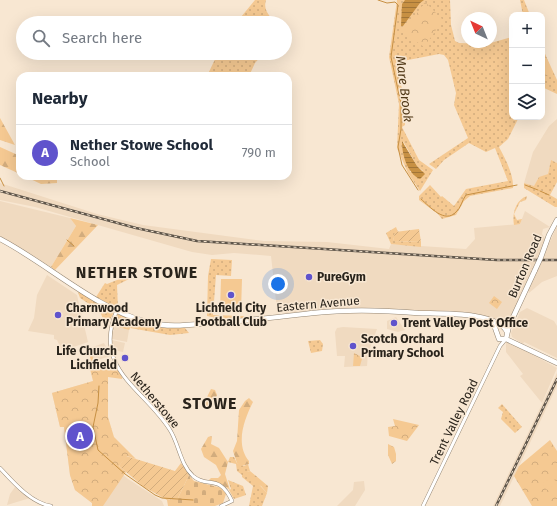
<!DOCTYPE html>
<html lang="en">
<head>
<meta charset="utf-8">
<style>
  :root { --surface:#fff; --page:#f2f2f3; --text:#1f2937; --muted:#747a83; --line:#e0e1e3; --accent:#6053cc }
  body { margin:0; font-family:"Fira Sans",sans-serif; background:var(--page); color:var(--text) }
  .controls { position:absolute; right:12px; top:12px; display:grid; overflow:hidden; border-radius:8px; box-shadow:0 4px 16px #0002 }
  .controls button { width:36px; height:36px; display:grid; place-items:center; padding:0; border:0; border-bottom:1px solid var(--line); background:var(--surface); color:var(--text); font:20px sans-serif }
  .compass { position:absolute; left:461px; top:12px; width:36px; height:36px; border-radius:50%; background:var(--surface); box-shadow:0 4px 16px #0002; rotate:317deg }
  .you { position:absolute; left:278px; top:284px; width:14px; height:14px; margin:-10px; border:3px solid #fff; border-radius:50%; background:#1a73e8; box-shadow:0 0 0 6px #1a73e833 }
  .badge { display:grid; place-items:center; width:26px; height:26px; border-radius:50%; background:var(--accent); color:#fff; font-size:13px; font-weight:700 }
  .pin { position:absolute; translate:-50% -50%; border:2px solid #fff; box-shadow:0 1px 4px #0006 }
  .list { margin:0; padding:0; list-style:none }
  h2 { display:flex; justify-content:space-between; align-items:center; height:52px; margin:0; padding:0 16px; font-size:17px }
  h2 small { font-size:13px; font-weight:400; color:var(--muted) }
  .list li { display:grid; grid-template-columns:26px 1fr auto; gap:12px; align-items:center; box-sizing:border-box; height:56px; padding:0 16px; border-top:1px solid var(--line) }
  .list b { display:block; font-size:15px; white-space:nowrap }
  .list p { margin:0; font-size:13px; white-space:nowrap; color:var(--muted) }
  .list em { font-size:13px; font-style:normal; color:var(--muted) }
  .icon { flex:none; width:22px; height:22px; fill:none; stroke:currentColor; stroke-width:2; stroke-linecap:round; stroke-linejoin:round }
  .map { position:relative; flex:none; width:557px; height:506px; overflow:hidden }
  .search { position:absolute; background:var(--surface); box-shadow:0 4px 16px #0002; left:16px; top:16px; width:276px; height:44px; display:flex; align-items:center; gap:10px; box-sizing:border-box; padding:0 14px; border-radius:22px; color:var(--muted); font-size:15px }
  .panel { position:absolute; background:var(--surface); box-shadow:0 4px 16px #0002; left:16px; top:72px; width:276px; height:108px; border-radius:12px }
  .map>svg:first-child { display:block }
  .built { fill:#f0dac0 }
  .grass { fill:url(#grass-dots); fill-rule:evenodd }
  .forest { fill:url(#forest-firs) }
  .cemetery { fill:url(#cemetery-stones) }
  .park { fill:url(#park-crowns) }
  .garden { fill:url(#garden-furrows) }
  .pitch { fill:#f5c992 }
  .water { fill:url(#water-rules) }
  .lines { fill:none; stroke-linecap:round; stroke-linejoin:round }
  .stream { stroke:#c79043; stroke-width:1 }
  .tertiary-casing { stroke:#938471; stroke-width:4 }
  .trunk-casing { stroke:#938471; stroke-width:5.5 }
  .tertiary { stroke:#fff; stroke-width:3 }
  .trunk { stroke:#fff; stroke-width:4.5 }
  .rail-casing { stroke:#5e554a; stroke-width:2.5 }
  .rail { stroke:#f8e7d2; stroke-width:1; stroke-dasharray:3; stroke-linecap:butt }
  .trunk-bridge-casing { stroke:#938471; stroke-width:5.5; stroke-linecap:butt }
  .trunk-bridge { stroke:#fff; stroke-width:4.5 }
  .poi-dot { fill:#6053cc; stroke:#f8e7d2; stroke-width:1.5 }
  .labels { text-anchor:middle; stroke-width:3; stroke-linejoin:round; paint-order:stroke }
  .street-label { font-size:12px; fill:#29231b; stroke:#f8e7d2 }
  .poi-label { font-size:12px; font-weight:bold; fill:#29231b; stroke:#f8e7d2; text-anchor:start }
  .water-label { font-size:13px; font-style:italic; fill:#4f3716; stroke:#f8e7d2 }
  .district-label { font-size:16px; font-weight:bold; letter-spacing:1px; fill:#29231b; stroke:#f8e7d2 }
</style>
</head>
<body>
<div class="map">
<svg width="557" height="506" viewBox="0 0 557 506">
  <defs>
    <pattern id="grass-dots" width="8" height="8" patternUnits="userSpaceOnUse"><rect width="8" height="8" fill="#f5c992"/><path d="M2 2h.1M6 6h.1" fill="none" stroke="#d2ac7d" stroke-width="1.8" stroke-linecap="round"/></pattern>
    <pattern id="forest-firs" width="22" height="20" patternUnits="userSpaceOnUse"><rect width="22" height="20" fill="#f5c992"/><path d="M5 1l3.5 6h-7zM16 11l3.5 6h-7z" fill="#d2ac7d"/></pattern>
    <pattern id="cemetery-stones" width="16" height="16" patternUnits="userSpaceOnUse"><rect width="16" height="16" fill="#f5c992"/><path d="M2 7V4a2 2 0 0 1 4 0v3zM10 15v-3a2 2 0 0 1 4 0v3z" fill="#d2ac7d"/></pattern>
    <pattern id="park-crowns" width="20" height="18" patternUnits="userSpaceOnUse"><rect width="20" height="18" fill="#f5c992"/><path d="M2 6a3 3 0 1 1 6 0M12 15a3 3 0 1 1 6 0" fill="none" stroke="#d2ac7d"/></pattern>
    <pattern id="garden-furrows" width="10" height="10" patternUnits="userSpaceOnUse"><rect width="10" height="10" fill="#f5c992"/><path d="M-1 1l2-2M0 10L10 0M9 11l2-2" fill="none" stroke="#d2ac7d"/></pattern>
    <pattern id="water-rules" width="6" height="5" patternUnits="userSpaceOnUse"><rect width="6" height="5" fill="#c79043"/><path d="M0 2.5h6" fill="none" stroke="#a27537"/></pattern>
  </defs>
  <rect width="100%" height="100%" fill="#f8e7d2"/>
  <path class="built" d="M557 119V163L551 161 548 174 538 179 534 187 524 183 533 152 549 126Z
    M0 183 97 214 143 225 264 241 327 242 389 249 391 244 466 249 475 239 474 228 520 224 525 211 550 227 543 229 542 234 546 240 545 246 511 318 505 323 475 314 371 308H340L286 313 282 310H277L271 256 234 253 212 255 192 252 35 207 0 200Z
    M0 201 70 218 76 226 51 267 0 237Z
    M557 226V276L542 282 529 293 528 290Z
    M47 275 77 295 88 342 62 351 57 340 54 339V335L28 331 34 318 37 295Z
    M527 308 554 321 557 326V358L524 342 523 344 512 337 511 333 520 312Z
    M396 317 405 330 398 332 387 329V321Z
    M114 326 129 330 127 342 112 339Z
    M343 327 377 329 368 353 367 366 344 367 345 356H337L335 332 337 328Z
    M112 340 125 343 123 352 113 350Z
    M506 342 517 346 557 368 542 403 520 376 523 374 506 352Z
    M104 343 111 356 94 361 90 348Z
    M557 373V386L500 506H493Z
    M97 380 117 470 128 479 162 501 164 506H92V503L75 490 70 475 64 427H60L52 393Z
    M364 481 365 490 355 506H337L353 490 354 482Z
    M15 487 30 498 7 505 10 494Z"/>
  <path class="grass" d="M255 0H266C263 10 269 15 275 23H236Z
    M397 0H450L451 25 455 41 459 43 487 44 512 37V117H519L508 139 499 147C505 158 514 175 513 188L470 196 464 201 456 215 442 219 438 214 419 200V196L430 185 441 197 442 196 454 206 466 189 508 181 495 148 486 152 469 143 444 160 436 169 429 164 468 138 454 105 456 93 448 60 444 55 439 54 403 61 398 67 400 82 405 98V125L402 127 419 160 433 170 420 191 408 173 397 148 399 104 389 57ZM403 141 417 166 423 171 410 172Z
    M520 0H524L530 15H523Z
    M542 43 545 54 557 80V94L542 87Z
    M218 53H264L255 63 249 76H207Z
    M551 160 557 163V182L550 195 557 199V207H555L524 188V183L534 186 539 177 548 174Z
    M527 196 526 200 520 202 514 214 517 220 522 219 520 224 514 225C512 215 515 200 527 196Z
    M396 227 398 232 395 233 393 241 421 242V247L391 244 386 233Z
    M211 259 232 260 231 276 216 275 213 315 244 316 246 318 226 320 207 316 208 276Z
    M127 276 129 279 117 285 118 309 96 297 105 283 107 284Z
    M77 289 112 310 113 314 109 322 103 319 100 311 80 298Z
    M117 314 157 327 185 328 189 333 170 335 130 328 129 330 114 326 112 335 111 329Z
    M320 340 323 344 322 351 311 353 308 341Z
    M502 404 522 427 515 433 501 419 503 412 498 408Z
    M230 457H234L237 463 244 466 248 464 250 471 247 472 267 493 262 506H249L253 486 242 477V475L237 471 236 464 228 462Z
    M228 480 243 486 246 495 234 499 229 490 231 489Z"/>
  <path class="forest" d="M0 118 15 145 0 140Z
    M0 147 20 156V174L0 165Z
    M24 176H55L57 177V183L41 184Z
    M70 218 98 225 55 270 51 267 76 226Z
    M211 389 215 390 217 395 213 406 207 409 203 405Z
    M249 398 253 402C244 420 235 444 249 461V464L241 466 237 463 233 451 237 441 239 410 245 401Z
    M211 436 212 437 211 444 219 448 228 462 225 474 230 490 221 484 209 480 211 478H218L221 475 216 465 204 457 201 449 208 437Z
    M250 471 268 486 267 493 261 486 254 484 247 478V472Z"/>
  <path class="cemetery" d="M189 475 194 481 222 488 226 494 223 503 215 506H168L167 500 178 498Z"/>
  <path class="park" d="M425 2 443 20 424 47 403 32Z
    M545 54 553 74 542 78V55Z
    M494 296 502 302 497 309 489 303Z
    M87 346 90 348 96 367 113 362 122 377V379L108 377V417L114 437 136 459 127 456 119 466 126 472 103 506H92V503L75 490 70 475 64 427H60L52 393 93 381 90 369 93 368Z
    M362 347 365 348 360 366H353L354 353 360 356Z
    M393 419 419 425 407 441 389 436 388 427 395 426Z
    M550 440 557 451V506H532L514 476 519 466Z
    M388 444 394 447 396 454V461L392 464 388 455Z"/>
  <path class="garden" d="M419 229 421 242 393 241 395 232Z
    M126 456 175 471 181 463 189 475 178 498 167 500 144 487 119 466Z"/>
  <path class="pitch" d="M221 279H242L241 311H220Z
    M552 477 557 483 547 490 542 484Z"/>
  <path class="water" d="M405 0H424L420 3 403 26H401L402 4Z
    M402 141 417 166 425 174 420 179C407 173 402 155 402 141Z"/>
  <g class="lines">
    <path class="stream" d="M378 0 387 3 395 2 398 5 391 57 401 104V129L398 147 402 165 418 190
      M0 178 4 186
      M525 185 538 190
      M540 191 549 195
      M421 199C430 207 445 224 456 212 461 208 462 200 466 195L517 185
      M67 240 74 246
      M99 386 98 403 93 427 98 450 125 474 155 495 162 498 193 500"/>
    <g class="tertiary-casing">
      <path id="tertiary" d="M117 310C91 369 145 389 170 430 179 444 180 464 193 476 208 489 219 473 232 501L221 506
        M0 468C13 482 31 503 51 506
        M423 506 500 346 505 340"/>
    </g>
    <g class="trunk-casing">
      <path id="trunk" d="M0 239C48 264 96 309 147 322 169 328 188 325 210 323 245 321 278 317 313 313 348 309 383 310 418 313 439 314 497 311 507 332
        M541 257 549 235 557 220
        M493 322 499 339H506L509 326 535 270
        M506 339 557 363"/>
    </g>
    <use href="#tertiary" class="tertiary"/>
    <use href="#trunk" class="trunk"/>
    <g class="rail-casing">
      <path id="rail" d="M0 191 136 228 197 241 497 260H557
        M496 506 557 379"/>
    </g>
    <use href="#rail" class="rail"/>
    <g class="trunk-bridge-casing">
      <path id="trunk-bridge" d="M535 270 541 257"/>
    </g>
    <use href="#trunk-bridge" class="trunk-bridge"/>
  </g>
  <g class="poi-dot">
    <circle cx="309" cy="277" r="4"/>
    <circle cx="231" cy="295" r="4"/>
    <circle cx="58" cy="315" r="4"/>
    <circle cx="394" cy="323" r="4"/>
    <circle cx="353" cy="346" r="4"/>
    <circle cx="125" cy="358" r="4"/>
  </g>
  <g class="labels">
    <g class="street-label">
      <text transform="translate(525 266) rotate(-67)" y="4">Burton Road</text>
      <text transform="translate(318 304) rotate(-5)" y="4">Eastern Avenue</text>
      <text transform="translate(155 400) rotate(50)" y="4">Netherstowe</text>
      <text transform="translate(454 422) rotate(-64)" y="4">Trent Valley Road</text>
    </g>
    <g class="poi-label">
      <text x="317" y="281">PureGym</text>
      <text x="66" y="312">Charnwood<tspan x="66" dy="14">Primary Academy</tspan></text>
      <text x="231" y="312" text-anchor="middle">Lichfield City<tspan x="231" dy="14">Football Club</tspan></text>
      <text x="402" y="327">Trent Valley Post Office</text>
      <text x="361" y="343">Scotch Orchard<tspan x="361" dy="14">Primary School</tspan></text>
      <text x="117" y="355" text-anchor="end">Life Church<tspan x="117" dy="14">Lichfield</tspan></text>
    </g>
    <g class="water-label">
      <text transform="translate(405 89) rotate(83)" y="5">Mare Brook</text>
    </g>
    <g class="district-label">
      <text x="137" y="278">NETHER STOWE</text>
      <text x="210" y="409">STOWE</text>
    </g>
  </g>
</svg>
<div class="controls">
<button>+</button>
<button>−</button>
<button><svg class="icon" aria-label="layers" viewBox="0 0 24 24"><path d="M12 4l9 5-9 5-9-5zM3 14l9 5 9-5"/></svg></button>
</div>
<svg class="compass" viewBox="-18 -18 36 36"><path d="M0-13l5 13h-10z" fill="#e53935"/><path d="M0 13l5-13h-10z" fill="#747a83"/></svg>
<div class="you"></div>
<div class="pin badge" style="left:80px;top:436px">A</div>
<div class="search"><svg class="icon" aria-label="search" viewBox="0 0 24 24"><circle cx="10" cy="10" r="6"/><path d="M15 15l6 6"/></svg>Search here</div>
<section class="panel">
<h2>Nearby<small></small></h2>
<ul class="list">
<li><span class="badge">A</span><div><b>Nether Stowe School</b><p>School</p></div><em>790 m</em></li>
</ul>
</section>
</div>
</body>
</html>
